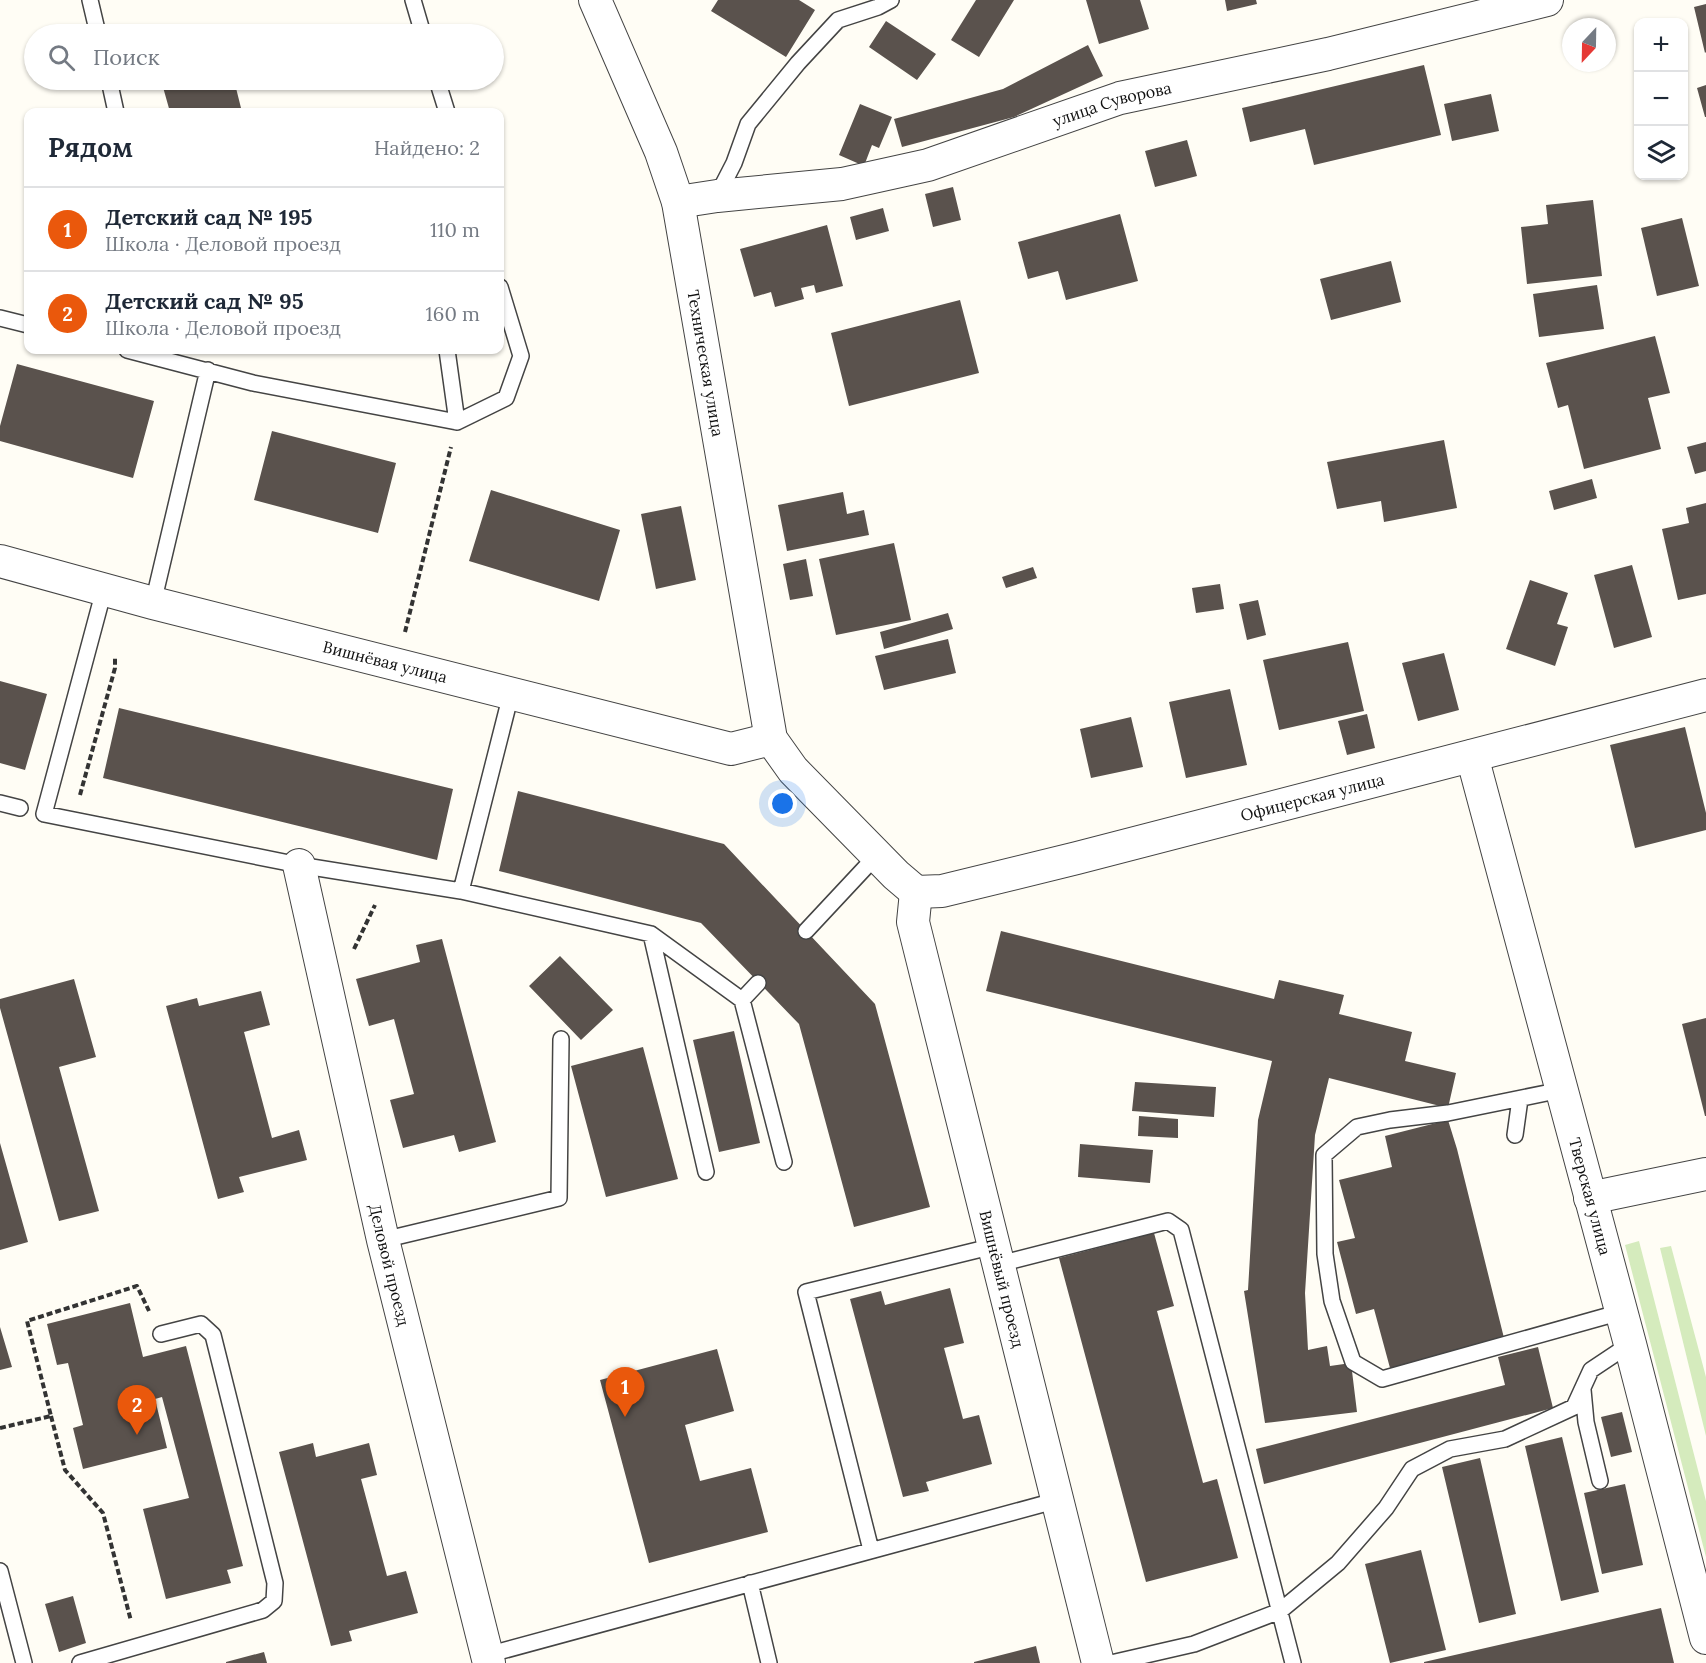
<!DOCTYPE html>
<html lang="ru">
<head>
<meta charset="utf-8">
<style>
  :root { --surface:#fff; --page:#f6f6f7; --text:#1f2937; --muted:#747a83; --line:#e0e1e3; --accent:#ea580c }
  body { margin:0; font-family:Lora,serif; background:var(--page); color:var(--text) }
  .controls { position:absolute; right:18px; top:18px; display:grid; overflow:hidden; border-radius:12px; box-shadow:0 2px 4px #0004 }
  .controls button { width:54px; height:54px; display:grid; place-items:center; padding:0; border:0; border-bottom:2px solid var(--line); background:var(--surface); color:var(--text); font:30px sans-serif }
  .compass { position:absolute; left:1562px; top:18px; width:54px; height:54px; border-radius:50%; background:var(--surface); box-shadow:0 2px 4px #0004; rotate:202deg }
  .you { position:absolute; left:783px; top:804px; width:21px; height:21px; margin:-15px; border:4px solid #fff; border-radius:50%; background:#1a73e8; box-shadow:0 0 0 9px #1a73e833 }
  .badge { display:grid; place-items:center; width:39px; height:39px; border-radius:50%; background:var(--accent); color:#fff; font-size:20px; font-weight:700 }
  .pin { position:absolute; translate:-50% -50px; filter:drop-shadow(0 2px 3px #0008) }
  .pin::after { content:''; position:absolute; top:32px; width:21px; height:18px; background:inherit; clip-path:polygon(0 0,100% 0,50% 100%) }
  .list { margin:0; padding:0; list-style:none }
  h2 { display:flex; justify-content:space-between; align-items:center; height:78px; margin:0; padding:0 24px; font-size:26px }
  h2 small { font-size:20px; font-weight:400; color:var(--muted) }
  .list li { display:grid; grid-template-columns:39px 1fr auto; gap:18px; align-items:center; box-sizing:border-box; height:84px; padding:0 24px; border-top:2px solid var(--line) }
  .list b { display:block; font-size:22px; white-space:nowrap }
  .list p { margin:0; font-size:20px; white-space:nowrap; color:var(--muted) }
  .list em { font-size:20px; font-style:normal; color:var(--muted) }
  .icon { flex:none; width:33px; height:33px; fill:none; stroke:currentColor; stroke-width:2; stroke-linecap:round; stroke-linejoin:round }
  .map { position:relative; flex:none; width:1706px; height:1663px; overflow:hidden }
  .search { position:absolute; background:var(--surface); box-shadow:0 2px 4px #0004; left:24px; top:24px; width:480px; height:66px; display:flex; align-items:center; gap:15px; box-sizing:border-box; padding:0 21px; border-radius:33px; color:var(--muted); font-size:22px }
  .panel { position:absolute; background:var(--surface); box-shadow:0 2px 4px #0004; left:24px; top:108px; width:480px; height:246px; border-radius:12px }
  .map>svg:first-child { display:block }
  .green { fill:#d5ebbd }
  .building { fill:#5a524d }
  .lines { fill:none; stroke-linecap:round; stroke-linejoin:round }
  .service-casing { stroke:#444; stroke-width:18 }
  .minor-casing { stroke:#444; stroke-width:34 }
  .path { stroke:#333; stroke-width:4; stroke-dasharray:6 3; stroke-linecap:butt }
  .service { stroke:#fff; stroke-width:15 }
  .minor { stroke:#fff; stroke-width:32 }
  .labels { text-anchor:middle; stroke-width:6; stroke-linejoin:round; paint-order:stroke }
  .street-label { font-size:16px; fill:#111; stroke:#fff }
</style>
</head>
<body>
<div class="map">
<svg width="1706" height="1663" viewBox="0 0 1706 1663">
  <rect width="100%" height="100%" fill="#fffdf5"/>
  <path class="green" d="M1639 1241 1706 1501V1557L1625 1245Z
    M1671 1246 1706 1377V1436L1660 1248Z"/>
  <path class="building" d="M718 0H799L815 10 786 57 711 11Z
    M976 0H1014L979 57 951 40Z
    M1086 0H1140L1149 29 1099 44Z
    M1225 0H1256L1257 4 1227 11Z
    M1706 4V52L1705 53 1694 7Z
    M886 21 936 54 917 80 869 47Z
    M1088 45 1103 76 1014 117 902 147 894 119 1003 89Z
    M1424 65 1441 135 1314 165 1305 129 1250 142 1242 108Z
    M161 80H234L242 112H170Z
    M1706 85V117H1705L1697 88Z
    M1491 94 1499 131 1452 141 1444 104Z
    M860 104 892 117 879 148 872 145 864 166 839 155Z
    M1187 140 1197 176 1155 187 1145 151Z
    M953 187 961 220 933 227 925 194Z
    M1593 200 1602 276 1527 284 1521 227 1548 224 1546 205Z
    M883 208 889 231 856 240 850 217Z
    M1120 214 1138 281 1066 300 1058 271 1028 279 1018 242Z
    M1682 218 1699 286 1657 296 1641 228Z
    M827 225 843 286 816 293 814 285 801 288 804 299 775 307 771 292 754 297 740 249Z
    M1391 261 1401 302 1331 320 1320 279Z
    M1597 285 1604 329 1539 337 1533 294Z
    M960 300 979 373 849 406 831 333Z
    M1655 336 1670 393 1648 398 1661 449 1584 469 1568 405 1558 408 1546 363Z
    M17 364 154 401 133 478 0 441V426Z
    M272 431 396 463 378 533 254 500Z
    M1444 440 1457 508 1384 522 1381 501 1337 509 1327 462Z
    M1706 442V471L1695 474 1687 447Z
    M1592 479 1597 498 1554 510 1549 491Z
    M491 490 620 530 599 601 469 561Z
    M843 492 847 514 864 510 869 535 787 551 778 505Z
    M1706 503V594L1678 600 1662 529 1689 523 1686 508Z
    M681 506 696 580 656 589 641 514Z
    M894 543 911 620 836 635 819 559Z
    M806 559 813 596 790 600 783 564Z
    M1632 565 1652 637 1614 648 1594 575Z
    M1033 567 1037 578 1006 588 1002 577Z
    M1530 580 1568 593 1557 624 1568 627 1555 666 1506 649Z
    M1220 584 1224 609 1196 613 1192 588Z
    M1258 600 1266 635 1247 640 1239 604Z
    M948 613 953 629 884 649 880 632Z
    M948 639 956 673 884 690 875 656Z
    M1348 642 1364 711 1279 730 1263 660Z
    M1444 653 1459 710 1418 721 1402 663Z
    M0 681 47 694 25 770 0 763Z
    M1230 689 1247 765 1186 778 1169 702Z
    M119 708 453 789 437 860 103 778Z
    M1367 714 1375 748 1347 755 1338 721Z
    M1131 717 1143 767 1091 778 1080 729Z
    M1685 727 1706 813V830L1635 848 1610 745Z
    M518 791 724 844 875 1004 930 1207 854 1227 799 1024 701 923 499 871Z
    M1001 931 1274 999 1279 980 1344 995 1339 1014 1412 1032 1405 1061 1456 1073 1448 1108 1329 1078 1315 1135 1305 1293 1308 1350 1327 1346 1330 1366 1351 1363 1357 1412 1265 1423 1244 1291 1248 1290 1258 1120 1272 1061 986 991Z
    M442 939 496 1142 459 1152 454 1135 403 1148 390 1100 414 1094 394 1019 369 1026 356 979 420 962 416 945Z
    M560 956 613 1010 581 1040 529 986Z
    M74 979 96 1057 59 1067 99 1211 59 1221 0 1008V999Z
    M261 991 270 1025 244 1032 272 1138 299 1130 307 1160 239 1177 244 1192 218 1199 166 1006 197 998 199 1006Z
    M1706 1018V1116H1705L1682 1024Z
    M734 1031 760 1143 719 1152 693 1040Z
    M643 1047 678 1179 606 1197 571 1066Z
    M1135 1082 1216 1087 1214 1117 1132 1111Z
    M1139 1116 1178 1119V1138L1138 1136Z
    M1448 1120 1457 1149 1504 1338 1390 1368 1374 1309 1356 1314 1337 1242 1355 1238 1339 1180 1392 1167 1385 1136Z
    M0 1143 28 1242 0 1250Z
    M1080 1144 1153 1150 1150 1183 1078 1177Z
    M1154 1233 1174 1306 1157 1311 1203 1483 1217 1479 1238 1558 1146 1582 1059 1258Z
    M950 1288 964 1343 944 1348 963 1419 979 1415 992 1464 926 1482 929 1491 903 1497 850 1299 881 1291 885 1305Z
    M130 1303 143 1357 186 1346 243 1566 227 1570 231 1583 166 1599 143 1509 189 1498 162 1397 155 1399 167 1448 83 1469 73 1428 83 1425 68 1363 57 1365 47 1324Z
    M0 1327 12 1367 0 1370Z
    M1538 1347 1553 1408 1264 1484 1256 1449 1505 1385 1498 1357Z
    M717 1349 734 1411 685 1425 700 1481 751 1468 768 1532 649 1563 600 1380Z
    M1622 1412 1632 1452 1611 1457 1601 1417Z
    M1562 1437 1599 1592 1561 1601 1525 1446Z
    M313 1443 316 1457 369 1443 377 1475 361 1479 387 1576 406 1571 418 1613 349 1631 352 1641 331 1646 279 1452Z
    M1480 1458 1516 1614 1479 1623 1442 1467Z
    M1625 1484 1643 1565 1602 1574 1584 1493Z
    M1421 1550 1446 1650 1390 1663 1365 1564Z
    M73 1596 86 1643 59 1652 45 1604Z
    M1661 1608 1674 1663H1424V1662Z
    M1036 1646 1040 1663H974V1662Z
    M264 1652 267 1663H226V1662Z"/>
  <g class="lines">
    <g class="service-casing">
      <path id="service" d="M90 0 98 34
        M413 0 423 34
        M109 80 116 112
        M437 80 447 112
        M717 196 734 163 748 124 798 63 838 20 878 7 891 0
        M0 318 28 325
        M127 350 253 383 457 422 506 398 521 356 500 287
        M447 350 457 422
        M104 590 44 814 299 865 461 891 651 934 742 1000 758 983
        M153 603 208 370
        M0 803 20 808
        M461 891 511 694
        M806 931 877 855
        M651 934 706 1172
        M742 1000 784 1162
        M1561 1090 1448 1113 1390 1120 1357 1127 1324 1155 1325 1254 1332 1301 1353 1362 1382 1379 1621 1312
        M1515 1135 1520 1099
        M383 1240 559 1198 561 1039
        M999 1264 1168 1221 1181 1230 1293 1663
        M1583 1390 1586 1422 1600 1481
        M871 1550 806 1292 994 1246
        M0 1571 24 1663
        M750 1583 769 1663
        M487 1655 1058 1500
        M80 1663 263 1610 274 1601 275 1583 213 1335 201 1324 161 1334
        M1111 1663 1194 1644 1280 1611 1338 1563 1386 1508 1412 1469 1450 1449 1505 1439 1574 1407 1591 1370 1630 1344"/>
    </g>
    <g class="minor-casing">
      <g id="minor">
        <path id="s1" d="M595 0 661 152 678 202 771 739 793 770 896 875 916 892"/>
        <path id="s2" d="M678 202 717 196 842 184 928 165 1120 98 1328 54 1547 0"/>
        <path id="s3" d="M0 561 153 603 731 749 771 739"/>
        <path id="s4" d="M1472 756 1630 1344 1706 1638"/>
        <path id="s5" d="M299 865 383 1240 489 1663"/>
        <path id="s6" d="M916 892 942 891 1077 858 1706 695"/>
        <path id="s7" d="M916 892 913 922 1098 1663"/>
        <path d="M1590 1198 1706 1174"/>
      </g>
    </g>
    <path class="path" d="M405 632 451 447
      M80 795 115 668V658
      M354 949 375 905
      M51 1416 65 1470 103 1513 131 1621
      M0 1428 51 1416 27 1321 137 1286 149 1311"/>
    <use href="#service" class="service"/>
    <use href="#minor" class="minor"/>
  </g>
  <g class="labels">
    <g class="street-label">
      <text dy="6" stroke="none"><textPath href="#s2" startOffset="447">улица Суворова</textPath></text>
      <text dy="6" stroke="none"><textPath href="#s1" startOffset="382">Техническая улица</textPath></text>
      <text dy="6" stroke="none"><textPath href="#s3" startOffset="398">Вишнёвая улица</textPath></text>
      <text dy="6" stroke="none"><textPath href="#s6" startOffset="408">Офицерская улица</textPath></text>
      <text dy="6" stroke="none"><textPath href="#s4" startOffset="456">Тверская улица</textPath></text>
      <text dy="6" stroke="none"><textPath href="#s5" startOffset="410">Деловой проезд</textPath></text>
      <text dy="6" stroke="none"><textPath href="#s7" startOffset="398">Вишнёвый проезд</textPath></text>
    </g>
  </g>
</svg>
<div class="controls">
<button>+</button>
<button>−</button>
<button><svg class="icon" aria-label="layers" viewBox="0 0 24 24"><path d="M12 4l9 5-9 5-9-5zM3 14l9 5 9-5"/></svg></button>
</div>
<svg class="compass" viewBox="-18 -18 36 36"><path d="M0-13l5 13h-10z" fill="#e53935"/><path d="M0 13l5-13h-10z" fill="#747a83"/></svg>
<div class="you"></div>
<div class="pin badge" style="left:625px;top:1417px">1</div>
<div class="pin badge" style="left:137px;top:1435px">2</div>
<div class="search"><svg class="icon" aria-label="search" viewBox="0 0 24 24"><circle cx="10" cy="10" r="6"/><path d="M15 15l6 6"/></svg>Поиск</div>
<section class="panel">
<h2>Рядом<small>Найдено: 2</small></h2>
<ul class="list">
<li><span class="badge">1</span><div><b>Детский сад № 195</b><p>Школа · Деловой проезд</p></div><em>110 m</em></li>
<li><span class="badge">2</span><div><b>Детский сад № 95</b><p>Школа · Деловой проезд</p></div><em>160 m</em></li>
</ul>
</section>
</div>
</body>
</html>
